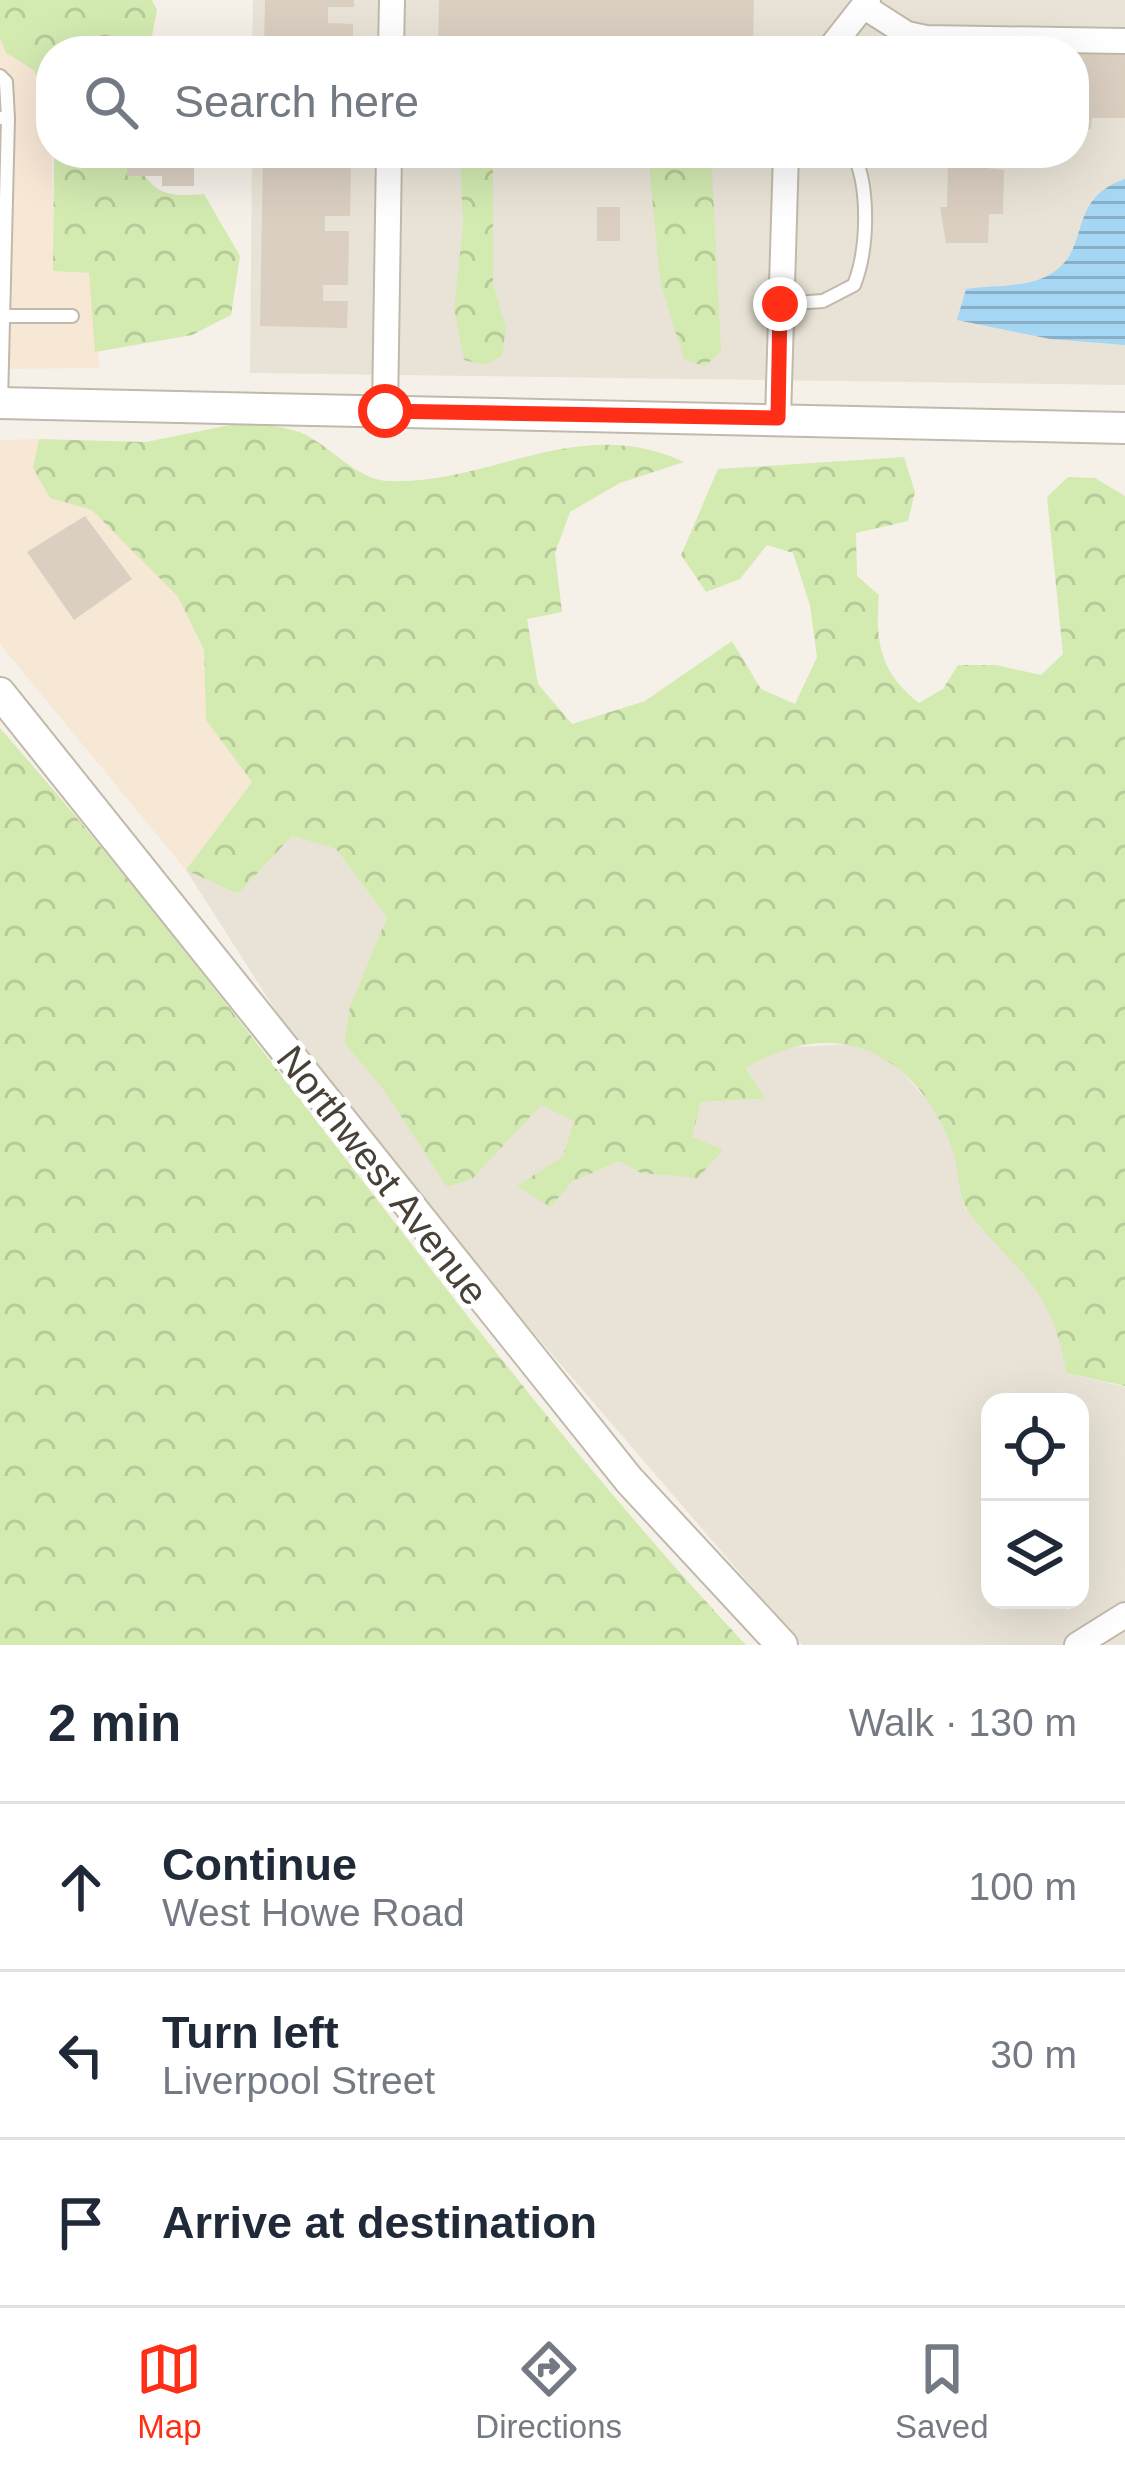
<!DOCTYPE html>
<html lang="en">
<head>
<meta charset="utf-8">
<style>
  :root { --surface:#fff; --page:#f2f2f3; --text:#1f2937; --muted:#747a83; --line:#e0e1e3; --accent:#ff2f17 }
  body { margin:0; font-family:Arial,sans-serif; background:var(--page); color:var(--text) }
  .controls { position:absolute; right:36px; bottom:36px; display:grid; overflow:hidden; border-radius:24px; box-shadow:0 12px 48px #0002 }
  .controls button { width:108px; height:108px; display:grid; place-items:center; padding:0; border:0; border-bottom:3px solid var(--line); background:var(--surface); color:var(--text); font:60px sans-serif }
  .stop { position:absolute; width:36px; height:36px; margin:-27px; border:9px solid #ff2f17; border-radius:50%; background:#fff }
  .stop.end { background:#ff2f17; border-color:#fff; box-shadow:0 3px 12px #0008 }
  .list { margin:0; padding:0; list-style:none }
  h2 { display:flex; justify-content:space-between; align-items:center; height:156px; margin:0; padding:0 48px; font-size:51px }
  h2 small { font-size:39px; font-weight:400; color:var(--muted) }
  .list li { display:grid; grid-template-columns:78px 1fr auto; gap:36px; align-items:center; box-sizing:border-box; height:168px; padding:0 48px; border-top:3px solid var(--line) }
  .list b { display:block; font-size:45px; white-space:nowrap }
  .list p { margin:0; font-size:39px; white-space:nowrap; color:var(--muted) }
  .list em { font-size:39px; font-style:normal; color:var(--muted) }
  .icon { flex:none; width:66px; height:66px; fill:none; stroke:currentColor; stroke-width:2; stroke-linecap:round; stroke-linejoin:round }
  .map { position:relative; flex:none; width:1125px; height:1645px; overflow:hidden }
  .search { position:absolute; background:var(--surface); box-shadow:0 12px 48px #0002; left:36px; right:36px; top:36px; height:132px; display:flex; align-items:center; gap:30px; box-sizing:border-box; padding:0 42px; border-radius:48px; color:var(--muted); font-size:45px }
  .sheet { height:660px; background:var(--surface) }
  nav { display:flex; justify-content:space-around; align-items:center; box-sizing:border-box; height:168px; border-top:3px solid var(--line); background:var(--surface); font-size:33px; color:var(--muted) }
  nav a { display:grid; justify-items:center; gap:6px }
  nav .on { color:var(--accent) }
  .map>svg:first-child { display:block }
  .residential { fill:#e9e3d7; fill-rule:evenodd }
  .commercial { fill:#f7e7d5 }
  .forest { fill:url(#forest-crowns) }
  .water { fill:url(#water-rules) }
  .building { fill:#dacfc1 }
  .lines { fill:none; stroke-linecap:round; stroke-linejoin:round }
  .service-casing { stroke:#c1b9ab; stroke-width:16 }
  .minor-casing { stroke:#c1b9ab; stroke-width:28 }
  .tertiary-casing { stroke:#c1b9ab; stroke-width:34 }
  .service { stroke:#fff; stroke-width:12 }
  .minor { stroke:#fff; stroke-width:24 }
  .tertiary { stroke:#fff; stroke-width:30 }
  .route { stroke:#ff2f17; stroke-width:15 }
  .labels { text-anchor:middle; stroke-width:10; stroke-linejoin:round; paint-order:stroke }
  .street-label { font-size:39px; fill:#494137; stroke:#fff }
</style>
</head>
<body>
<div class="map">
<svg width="1125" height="1645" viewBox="0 0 1125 1645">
  <defs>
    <pattern id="forest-crowns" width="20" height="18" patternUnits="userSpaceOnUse" patternTransform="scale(3)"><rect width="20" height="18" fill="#d3eab1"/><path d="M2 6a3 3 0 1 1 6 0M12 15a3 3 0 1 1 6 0" fill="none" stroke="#b7ca99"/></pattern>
    <pattern id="water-rules" width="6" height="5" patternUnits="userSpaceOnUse" patternTransform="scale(3)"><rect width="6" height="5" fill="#a5d6f3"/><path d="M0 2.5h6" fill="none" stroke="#88afc6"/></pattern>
  </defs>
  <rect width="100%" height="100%" fill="#f5f1e9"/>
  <path class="residential" d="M253 0H1125V385L250 373 252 153H1074V51H252Z
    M292 836 336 849 387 917 350 1006 344 1042 472 1178 541 1104 575 1120 563 1156 518 1186 549 1206 572 1182 619 1161 642 1173 692 1137 701 1102 764 1099 746 1067 779 1048 852 1044 890 1058 935 1109 955 1154 965 1209 1036 1285 1058 1324 1066 1373 1125 1387V1645H802L507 1302 283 1022 186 870 238 894ZM990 1402H1080V1600H990Z"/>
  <path class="commercial" d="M0 39 7 53 35 70 51 113 54 271 89 273 94 284 99 368 0 369Z
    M39 439 33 468 50 498 92 510 178 597 204 651 206 720 252 782 186 870 0 644V440Z"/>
  <path class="forest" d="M0 0H152L157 10 149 51H51V113L34 70 6 53 0 39Z
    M54 153H134C150 192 162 198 204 194L240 256 231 315 192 335 95 352 89 273 53 271Z
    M460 153H493V284L506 328 502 356 484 365 464 360 454 308 463 227Z
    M555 153H711L721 351 705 366 684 360 660 281 649 163Z
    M245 422C262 425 283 426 299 432 328 443 355 479 387 481 491 485 579 413 684 462L620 483 570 512 555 553 562 612 527 619 538 684 572 724 645 701 732 641 761 689 795 704 817 657 810 605 793 553 767 545 740 579 706 592 681 555 718 469 904 457 915 492 908 521 856 533 857 576 879 595C875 643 880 672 919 703L943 689 958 665H996L1041 675 1063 654 1047 497 1068 477 1095 478 1125 496V1386L1066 1373C1051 1283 1020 1277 969 1213 957 1197 960 1170 953 1151 919 1054 838 1012 746 1068L765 1099 701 1102 692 1137 723 1150 698 1178 641 1173 619 1161 572 1182 550 1207 517 1186 563 1156 574 1121 541 1105 472 1179 447 1187 384 1090 344 1042 350 1006 387 917 336 849 292 836 238 894 186 870 252 782 206 720 204 650 178 597 92 510 50 498 33 468 39 439 146 442Z
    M0 728C260 1024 476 1357 746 1645H0Z"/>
  <path class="water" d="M1125 179V345L1050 339 957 320 966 289C992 285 1026 288 1049 275 1094 250 1064 200 1125 179Z"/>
  <path class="building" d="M265 0H354V7H328V23L353 24V51H264Z
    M439 0H754L753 51 438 49Z
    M1074 53 1125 54V118H1092L1091 129H1074Z
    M127 153H194V186H162V176H127Z
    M263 153H327V161H351L350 216H325V231H349L348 285H323V301H348L347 328 260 326Z
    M948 164 1004 170 1003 214H989L988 243H946L940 207H947Z
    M597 207H620V241H597Z
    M85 516 132 579 74 620 27 552Z"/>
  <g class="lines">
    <g class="service-casing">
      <path id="service" d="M0 76 6 82 8 118
        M0 118H8L1 402
        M780 304 823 301 854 285C868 250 870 187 853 153
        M0 316H72"/>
    </g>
    <g class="minor-casing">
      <path id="minor" d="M863 6 907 34 926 38 1125 41
        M391 51 392 0
        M828 51 868 0
        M385 411 389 153
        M778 418 786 153
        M1077 1645 1125 1615"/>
    </g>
    <g class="tertiary-casing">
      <path id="tertiary" d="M0 403 1125 428
        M0 693 629 1480 782 1645"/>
    </g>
    <use href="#service" class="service"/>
    <use href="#minor" class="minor"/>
    <use href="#tertiary" class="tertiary"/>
  </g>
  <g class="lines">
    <path class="route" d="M385 411 778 418 780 304"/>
  </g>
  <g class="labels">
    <g class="street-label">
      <text transform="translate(383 1175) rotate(52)" y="14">Northwest Avenue</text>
    </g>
  </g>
</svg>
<div class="controls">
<button><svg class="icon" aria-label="locate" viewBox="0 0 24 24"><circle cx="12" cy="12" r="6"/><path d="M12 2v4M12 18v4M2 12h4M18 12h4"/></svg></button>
<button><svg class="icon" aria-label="layers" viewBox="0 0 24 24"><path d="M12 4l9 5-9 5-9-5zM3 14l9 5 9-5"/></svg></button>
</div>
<div class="stop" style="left:385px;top:411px"></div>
<div class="stop end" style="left:780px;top:304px"></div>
<div class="search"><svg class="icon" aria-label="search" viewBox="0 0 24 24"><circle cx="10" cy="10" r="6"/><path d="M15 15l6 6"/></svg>Search here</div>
</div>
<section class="sheet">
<h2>2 min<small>Walk · 130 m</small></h2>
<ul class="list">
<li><svg class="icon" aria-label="ahead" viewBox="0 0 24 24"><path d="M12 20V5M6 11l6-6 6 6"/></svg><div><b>Continue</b><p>West Howe Road</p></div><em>100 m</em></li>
<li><svg class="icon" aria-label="left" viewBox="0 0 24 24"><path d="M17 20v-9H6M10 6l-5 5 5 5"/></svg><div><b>Turn left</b><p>Liverpool Street</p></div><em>30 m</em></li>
<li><svg class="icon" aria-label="arrive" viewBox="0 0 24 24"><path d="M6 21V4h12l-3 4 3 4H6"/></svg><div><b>Arrive at destination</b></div></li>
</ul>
</section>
<nav>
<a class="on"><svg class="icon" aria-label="map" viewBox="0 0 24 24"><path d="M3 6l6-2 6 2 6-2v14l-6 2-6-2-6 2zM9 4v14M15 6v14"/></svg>Map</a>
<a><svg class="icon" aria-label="directions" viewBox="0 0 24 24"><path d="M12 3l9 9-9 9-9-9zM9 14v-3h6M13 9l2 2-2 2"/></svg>Directions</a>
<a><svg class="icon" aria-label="saved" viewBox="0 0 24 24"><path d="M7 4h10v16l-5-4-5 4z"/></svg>Saved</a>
</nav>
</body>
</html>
